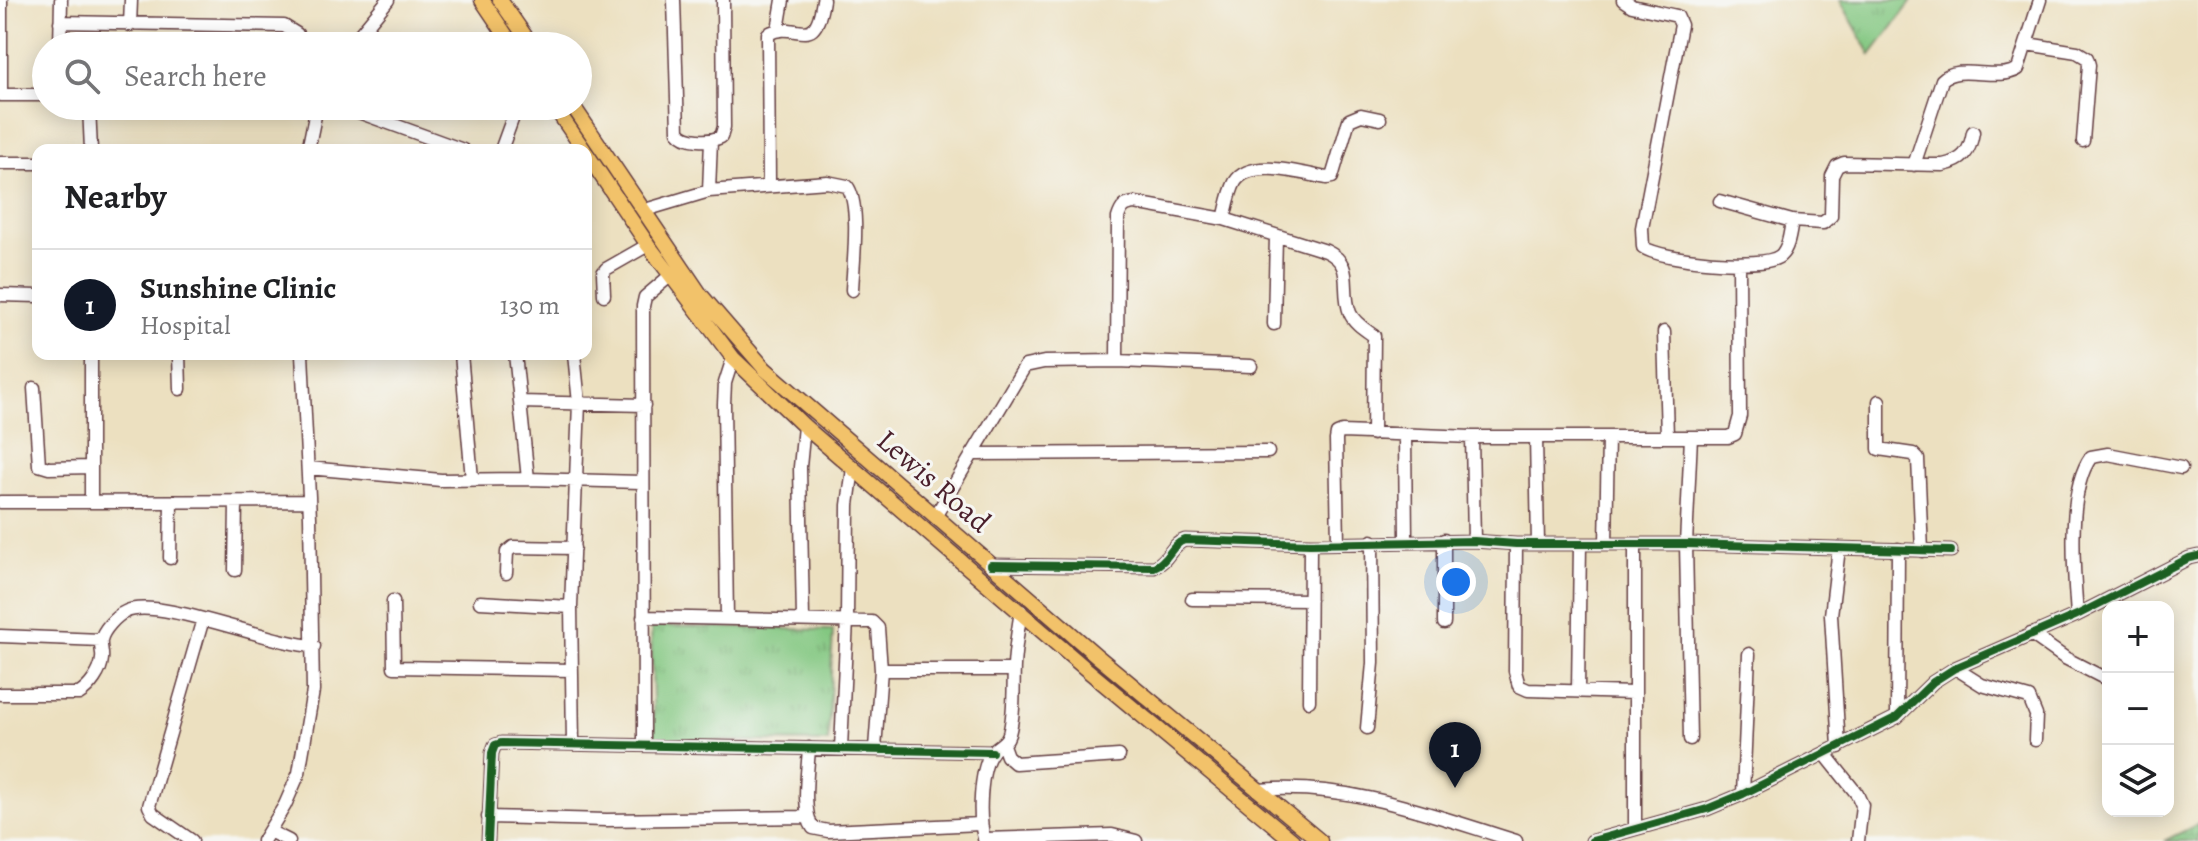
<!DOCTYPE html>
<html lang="en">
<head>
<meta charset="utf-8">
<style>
  :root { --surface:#fff; --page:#f2f2f2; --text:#202124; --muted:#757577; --line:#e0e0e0; --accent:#111827 }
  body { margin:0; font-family:Alegreya,serif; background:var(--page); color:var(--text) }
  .controls { position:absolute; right:24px; bottom:24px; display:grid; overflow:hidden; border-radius:16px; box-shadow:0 4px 20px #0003 }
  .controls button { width:72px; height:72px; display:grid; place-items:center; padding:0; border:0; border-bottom:2px solid var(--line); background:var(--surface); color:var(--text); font:40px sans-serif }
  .you { position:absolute; left:1456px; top:582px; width:28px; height:28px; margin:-20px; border:6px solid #fff; border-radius:50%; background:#1a73e8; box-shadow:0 0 0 12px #1a73e833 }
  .badge { display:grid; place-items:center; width:52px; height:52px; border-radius:50%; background:var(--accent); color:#fff; font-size:26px; font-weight:700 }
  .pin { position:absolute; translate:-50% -66px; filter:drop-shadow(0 2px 4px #0008) }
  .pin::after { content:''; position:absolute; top:42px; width:28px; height:24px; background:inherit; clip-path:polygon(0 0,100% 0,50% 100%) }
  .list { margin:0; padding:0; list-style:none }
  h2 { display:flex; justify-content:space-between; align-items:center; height:104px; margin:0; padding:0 32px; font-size:34px }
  h2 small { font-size:26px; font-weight:400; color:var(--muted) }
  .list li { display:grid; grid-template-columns:52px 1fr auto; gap:24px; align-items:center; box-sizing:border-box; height:112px; padding:0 32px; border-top:2px solid var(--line) }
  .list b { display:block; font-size:30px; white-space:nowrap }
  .list p { margin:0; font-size:26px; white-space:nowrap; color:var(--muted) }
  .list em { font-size:26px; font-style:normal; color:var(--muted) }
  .icon { flex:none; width:44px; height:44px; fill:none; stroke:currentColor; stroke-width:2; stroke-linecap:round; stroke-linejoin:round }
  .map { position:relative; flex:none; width:2198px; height:841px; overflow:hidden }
  .search { position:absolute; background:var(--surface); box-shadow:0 4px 20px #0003; left:32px; top:32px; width:560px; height:88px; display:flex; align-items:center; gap:20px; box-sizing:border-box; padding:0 28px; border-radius:44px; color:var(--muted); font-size:30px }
  .panel { position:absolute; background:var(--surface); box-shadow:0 4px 20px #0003; left:32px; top:144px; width:560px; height:216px; border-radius:16px }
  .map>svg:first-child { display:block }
  .grass { fill:url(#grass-tufts); stroke:#667356; stroke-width:2 }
  .wetland { fill:url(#wetland-marsh); stroke:#667356; stroke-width:2 }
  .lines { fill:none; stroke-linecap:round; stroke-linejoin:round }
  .minor-casing { stroke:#623c41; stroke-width:15 }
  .major-casing { stroke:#623c41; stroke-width:17 }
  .minor { stroke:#fff; stroke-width:12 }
  .major { stroke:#f2c26a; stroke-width:14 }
  .cycleway-casing { stroke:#f6f6f2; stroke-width:13 }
  .cycleway { stroke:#1b5e20; stroke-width:8 }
  .labels { text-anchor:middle; stroke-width:6; stroke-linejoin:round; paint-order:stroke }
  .street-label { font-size:30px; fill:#4a1f2b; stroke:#f6f6f2 }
</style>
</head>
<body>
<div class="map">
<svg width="2198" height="841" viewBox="0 0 2198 841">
  <defs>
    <pattern id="grass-tufts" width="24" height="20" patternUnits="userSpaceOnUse" patternTransform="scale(2)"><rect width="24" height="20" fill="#83c781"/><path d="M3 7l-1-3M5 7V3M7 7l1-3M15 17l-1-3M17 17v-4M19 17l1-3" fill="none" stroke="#73aa70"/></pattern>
    <pattern id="wetland-marsh" width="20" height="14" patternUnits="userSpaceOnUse" patternTransform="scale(2)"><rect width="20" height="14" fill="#83c781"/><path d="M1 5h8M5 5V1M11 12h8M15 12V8" fill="none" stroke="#73aa70"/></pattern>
  </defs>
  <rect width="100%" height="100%" fill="#f6f6f2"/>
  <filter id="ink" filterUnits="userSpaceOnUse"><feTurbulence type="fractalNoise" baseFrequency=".0125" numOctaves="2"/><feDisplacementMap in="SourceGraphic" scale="16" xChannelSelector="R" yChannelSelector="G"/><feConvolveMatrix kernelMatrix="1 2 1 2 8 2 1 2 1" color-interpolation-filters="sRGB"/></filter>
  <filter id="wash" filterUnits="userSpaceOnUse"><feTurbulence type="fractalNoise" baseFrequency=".006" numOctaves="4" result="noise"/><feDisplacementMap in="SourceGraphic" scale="32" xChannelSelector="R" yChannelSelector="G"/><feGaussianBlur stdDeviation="1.8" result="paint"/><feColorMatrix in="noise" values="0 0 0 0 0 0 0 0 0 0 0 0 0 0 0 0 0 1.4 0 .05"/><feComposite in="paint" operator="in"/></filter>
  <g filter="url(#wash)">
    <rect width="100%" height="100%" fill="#ece0c0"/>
    <path class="grass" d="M1840 0H1913L1871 55Z
      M651 626 833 630 828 742 654 740Z"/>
    <path class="wetland" d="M2198 824V841H2164Z"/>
  </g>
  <g filter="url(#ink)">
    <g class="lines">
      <g class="minor-casing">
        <path id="minor" d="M674 0 678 131C686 142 709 142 721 137L724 127 723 0
          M1623 0 1632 6 1677 16 1681 25 1642 228 1643 247C1659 260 1763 270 1780 256 1789 248 1790 232 1792 221
          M60 22 284 26 297 34 299 46
          M130 25 131 0
          M778 30 783 0
          M2027 44 2077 52 2087 58 2089 65 2083 141
          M60 46 61 0
          M350 46 388 0
          M0 95H46
          M1 95V0
          M89 106 91 150
          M342 106 463 150
          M308 150 317 106
          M501 150 517 106
          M0 163H38
          M1914 165 1942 80C1958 63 1997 82 2018 69L2040 0
          M769 185 768 34C796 18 815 56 823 0
          M709 191 711 140
          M1720 201 1792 221 1823 223 1831 216 1832 176 1837 166 1844 163 1943 165C1963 161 1970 152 1973 132
          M645 210 709 191 827 182 847 186C861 204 853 265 852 290
          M1224 219C1227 208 1229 193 1235 182 1250 157 1304 174 1327 178L1332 177 1349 120 1361 115 1380 119
          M0 295 38 296
          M604 295 603 273 606 269 648 245
          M1274 324 1276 236
          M1664 332 1667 437
          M91 354V501
          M179 354 180 389
          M461 354 472 479
          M515 354 528 479
          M1117 361 1118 218C1121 208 1124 204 1135 203L1224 219 1326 251C1356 265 1340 287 1350 313 1354 323 1366 330 1374 336L1373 434
          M34 388 39 465 49 468 91 467
          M1879 401V449L1913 454 1918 459 1922 551
          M520 402 644 405
          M1405 436 1406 540
          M1472 437 1474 541
          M1536 437 1538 544
          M972 454 1268 452
          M308 468 441 480 528 479 641 482
          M0 502 309 501
          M936 515 1025 366 1044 362 1117 361 1251 366
          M1444 540V623
          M1338 542 1336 440 1337 434 1342 432 1472 437H1728L1735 434 1740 416 1739 263
          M1516 544 1515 671 1519 686 1528 690 1634 693
          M1606 544 1608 437
          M1635 544V828
          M1839 548 1831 615 1839 747
          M170 558 171 502
          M991 565 1154 567C1169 561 1171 544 1185 540L1310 544 1474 541 1516 544H1686L1951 551
          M235 570 236 503
          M506 573 507 552 513 547 574 548
          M1192 599 1310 600
          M393 601 394 667 572 670
          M480 602 571 607
          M2077 615C2074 574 2066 491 2091 457L2108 454 2181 468
          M643 617 872 622 878 628 881 670 875 748
          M727 619 724 404 725 383 733 358
          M803 619 800 467 804 426
          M2031 634 2065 658 2108 680
          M0 636 101 640
          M1955 668 1982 685 2029 698 2036 715 2035 740
          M881 670H1014
          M1578 690 1580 544
          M0 694H79C90 687 101 672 102 659 103 653 100 646 101 640 103 630 116 616 125 612 156 595 273 645 314 646
          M1309 701 1310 544
          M1897 717 1898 549
          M1367 728 1373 663 1372 541
          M1690 739 1686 544 1691 437
          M573 744 571 607 579 403 574 354
          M644 745 643 306 645 297 671 275
          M1003 745 1007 756 1015 763 1119 756
          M809 748C808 769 801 811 813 828L828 831 980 824
          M841 748 847 620 848 505 853 468
          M1825 754 1857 794 1862 805 1858 841
          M1259 790C1348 782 1432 815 1516 841
          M1743 794 1749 654
          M488 817 607 820 808 817
          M269 831 289 841
          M984 839 1112 835 1136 841
          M192 841 153 814 149 806 203 619
          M263 841 285 805 299 773 313 691 310 517 302 354
          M488 841 492 753 495 745 501 743 992 752
          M985 841C978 821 979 768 993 751 999 744 1006 744 1009 734 1015 712 1013 688 1014 666 1015 648 1018 629 1021 611
          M1592 841 1707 809 1743 794 1897 717 1933 682 1955 668 2077 615 2189 558 2198 556"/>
      </g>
      <g class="major-casing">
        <path id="major" d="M482 0 513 46
          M500 0 532 46
          M554 106 584 150
          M573 106 700 294 765 369 1097 656 1320 841
          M586 153 648 245 733 358 804 426 1086 669 1293 841"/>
      </g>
      <use href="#minor" class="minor"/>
      <use href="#major" class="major"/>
      <g class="cycleway-casing">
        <path id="cycleway" d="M991 565 1154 567C1169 561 1171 544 1185 540L1310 544 1474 541 1516 544H1686L1951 551
          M488 841 492 753 495 745 501 743 992 752
          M1592 841 1707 809 1743 794 1897 717 1933 682 1955 668 2077 615 2189 558 2198 556"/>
      </g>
      <use href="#cycleway" class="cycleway"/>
    </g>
  </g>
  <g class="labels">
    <g class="street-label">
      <text transform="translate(934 481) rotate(41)" y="10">Lewis Road</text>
    </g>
  </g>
</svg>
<div class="controls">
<button>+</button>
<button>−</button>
<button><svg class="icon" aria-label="layers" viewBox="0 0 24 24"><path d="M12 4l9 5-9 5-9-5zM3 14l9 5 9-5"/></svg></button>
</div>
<div class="you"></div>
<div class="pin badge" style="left:1455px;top:788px">1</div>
<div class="search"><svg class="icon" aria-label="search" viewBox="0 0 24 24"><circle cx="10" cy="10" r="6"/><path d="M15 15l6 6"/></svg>Search here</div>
<section class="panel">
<h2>Nearby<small></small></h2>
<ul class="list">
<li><span class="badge">1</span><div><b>Sunshine Clinic</b><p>Hospital</p></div><em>130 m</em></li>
</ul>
</section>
</div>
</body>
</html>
